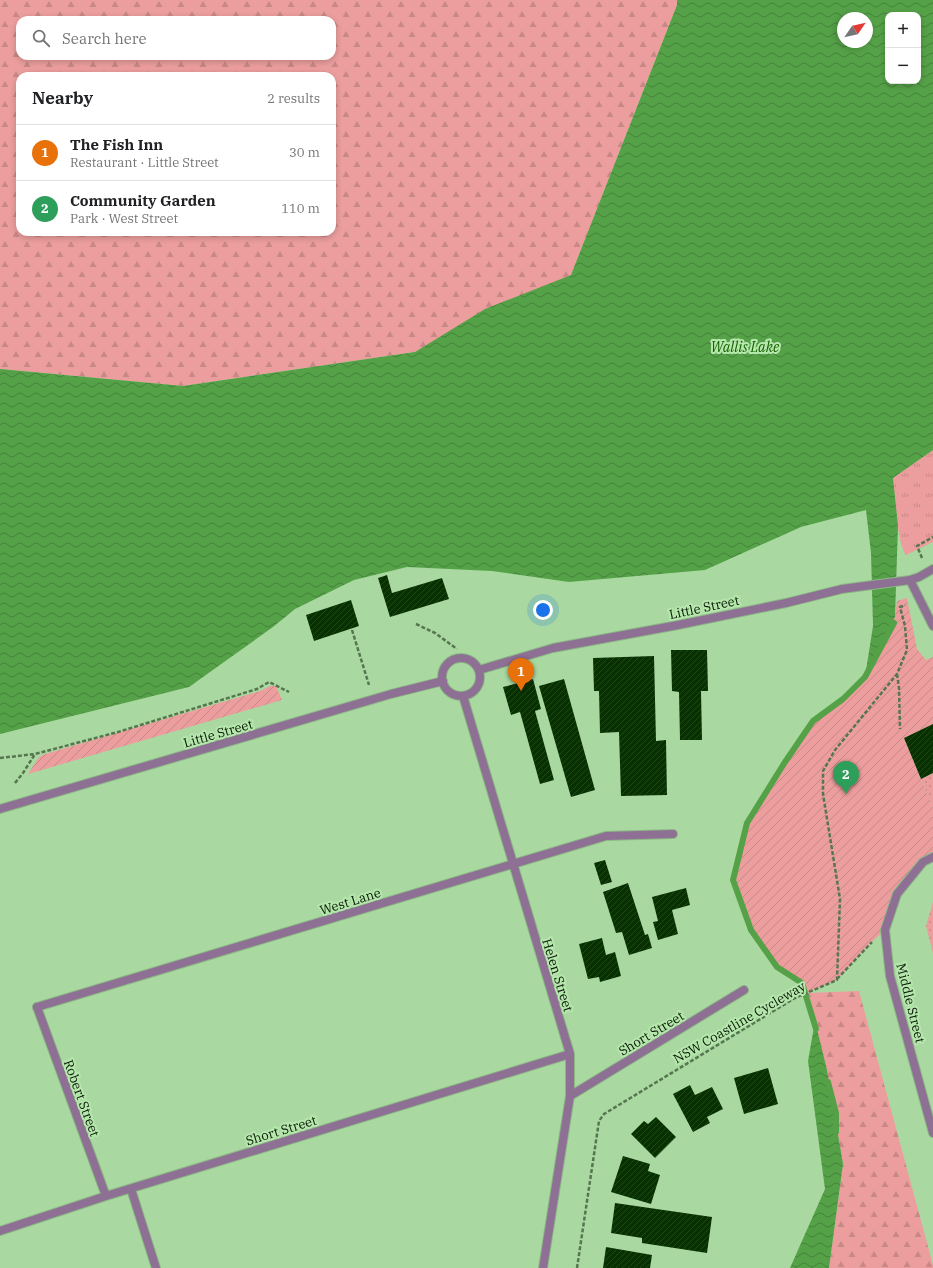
<!DOCTYPE html>
<html lang="en">
<head>
<meta charset="utf-8">
<style>
  :root { --surface:#fff; --page:#f6f6f6; --text:#202124; --muted:#757577; --line:#e0e0e0; --accent:#7c3aed }
  body { margin:0; font-family:"IBM Plex Serif",serif; background:var(--page); color:var(--text) }
  .controls { position:absolute; right:12px; top:12px; display:grid; overflow:hidden; border-radius:8px; box-shadow:0 2px 6px #0003 }
  .controls button { width:36px; height:36px; display:grid; place-items:center; padding:0; border:0; border-bottom:1px solid var(--line); background:var(--surface); color:var(--text); font:20px sans-serif }
  .compass { position:absolute; left:837px; top:12px; width:36px; height:36px; border-radius:50%; background:var(--surface); box-shadow:0 2px 6px #0003; rotate:56deg }
  .you { position:absolute; left:543px; top:610px; width:14px; height:14px; margin:-10px; border:3px solid #fff; border-radius:50%; background:#1a73e8; box-shadow:0 0 0 6px #1a73e833 }
  .badge { display:grid; place-items:center; width:26px; height:26px; border-radius:50%; background:var(--accent); color:#fff; font-size:13px; font-weight:700 }
  .pin { position:absolute; translate:-50% -33px; filter:drop-shadow(0 1px 2px #0008) }
  .pin::after { content:''; position:absolute; top:21px; width:14px; height:12px; background:inherit; clip-path:polygon(0 0,100% 0,50% 100%) }
  .list { margin:0; padding:0; list-style:none }
  h2 { display:flex; justify-content:space-between; align-items:center; height:52px; margin:0; padding:0 16px; font-size:17px }
  h2 small { font-size:13px; font-weight:400; color:var(--muted) }
  .list li { display:grid; grid-template-columns:26px 1fr auto; gap:12px; align-items:center; box-sizing:border-box; height:56px; padding:0 16px; border-top:1px solid var(--line) }
  .list b { display:block; font-size:15px; white-space:nowrap }
  .list p { margin:0; font-size:13px; white-space:nowrap; color:var(--muted) }
  .list em { font-size:13px; font-style:normal; color:var(--muted) }
  .icon { flex:none; width:22px; height:22px; fill:none; stroke:currentColor; stroke-width:2; stroke-linecap:round; stroke-linejoin:round }
  .map { position:relative; flex:none; width:933px; height:1268px; overflow:hidden }
  .search { position:absolute; background:var(--surface); box-shadow:0 2px 6px #0003; left:16px; top:16px; width:320px; height:44px; display:flex; align-items:center; gap:10px; box-sizing:border-box; padding:0 14px; border-radius:12px; color:var(--muted); font-size:15px }
  .panel { position:absolute; background:var(--surface); box-shadow:0 2px 6px #0003; left:16px; top:72px; width:320px; height:164px; border-radius:12px }
  .map>svg:first-child { display:block }
  .grass { fill:url(#grass-dots) }
  .forest { fill:url(#forest-firs); fill-rule:evenodd }
  .park { fill:url(#park-tufts) }
  .garden { fill:url(#garden-furrows) }
  .water { fill:url(#water-waves); fill-rule:evenodd }
  .lines { fill:none; stroke-linecap:round; stroke-linejoin:round }
  .stream { stroke:#55a148; stroke-width:6 }
  .building { fill:url(#building-hatch) }
  .service-casing { stroke:#8cb785; stroke-width:10 }
  .minor-casing { stroke:#8cb785; stroke-width:10 }
  .tertiary-casing { stroke:#8cb785; stroke-width:10 }
  .path { stroke:#567650; stroke-width:2.5; stroke-dasharray:4 2; stroke-linecap:butt }
  .service { stroke:#8f7095; stroke-width:8 }
  .minor { stroke:#8f7095; stroke-width:8 }
  .tertiary { stroke:#8f7095; stroke-width:8 }
  .labels { text-anchor:middle; stroke-width:4; stroke-linejoin:round; paint-order:stroke }
  .street-label { font-size:13px; fill:#081a05; stroke:#b6e7ad }
  .water-label { font-size:14px; font-style:italic; fill:#156100; stroke:#b6e7ad }
</style>
</head>
<body>
<div class="map">
<svg width="933" height="1268" viewBox="0 0 933 1268">
  <defs>
    <pattern id="grass-dots" width="8" height="8" patternUnits="userSpaceOnUse"><rect width="8" height="8" fill="#eb9e9d"/><path d="M2 2h.1M6 6h.1" fill="none" stroke="#c88886" stroke-width="1.8" stroke-linecap="round"/></pattern>
    <pattern id="forest-firs" width="22" height="20" patternUnits="userSpaceOnUse"><rect width="22" height="20" fill="#eb9e9d"/><path d="M5 1l3.5 6h-7zM16 11l3.5 6h-7z" fill="#c88886"/></pattern>
    <pattern id="park-tufts" width="24" height="20" patternUnits="userSpaceOnUse"><rect width="24" height="20" fill="#eb9e9d"/><path d="M3 7l-1-3M5 7V3M7 7l1-3M15 17l-1-3M17 17v-4M19 17l1-3" fill="none" stroke="#c88886"/></pattern>
    <pattern id="garden-furrows" width="10" height="10" patternUnits="userSpaceOnUse"><rect width="10" height="10" fill="#eb9e9d"/><path d="M-1 1l2-2M0 10L10 0M9 11l2-2" fill="none" stroke="#c88886"/></pattern>
    <pattern id="water-waves" width="16" height="10" patternUnits="userSpaceOnUse"><rect width="16" height="10" fill="#55a148"/><path d="M0 5q4-4 8 0t8 0" fill="none" stroke="#44823a"/></pattern>
    <pattern id="building-hatch" width="6" height="6" patternUnits="userSpaceOnUse"><rect width="6" height="6" fill="#083101"/><path d="M-1 1l2-2M0 6l6-6M5 7l2-2" fill="none" stroke="#22461c"/></pattern>
  </defs>
  <rect width="100%" height="100%" fill="#a9d9a1"/>
  <path class="grass" d="M933 773V808L921 779Z
    M933 902V953L926 926Z"/>
  <path class="forest" d="M0 0H677V5L571 275 415 352 183 386 0 369ZM20 20H332V56H20ZM20 76H332V232H20Z
    M859 991 933 1265V1268H829L843 1164 815 1021 806 993Z"/>
  <path class="park" d="M933 450V542L906 555C897 544 895 494 893 478Z"/>
  <path class="garden" d="M907 598 917 649 926 660 933 657V724L904 738 933 808V857L897 894 885 930 867 946 837 980 806 993 802 983 777 967 751 930 733 880 747 823 785 762 813 721 843 699 865 677 895 617 897 601Z
    M270 686H276L282 700 28 774 39 757 45 754 260 691Z"/>
  <path class="water" d="M677 0H933V450L893 478 898 526 895 617 865 677 873 626 871 553 866 510 801 527 705 570 569 582 492 571 407 567 354 580 295 609 273 627 189 687 0 734V369L183 386 415 352 485 309 571 275 677 5ZM888 15H918V81H888ZM843 18H867V42H843Z
    M815 1021 827 1070 843 1164 829 1268H790L825 1189 808 1061Z"/>
  <g class="lines">
    <path class="stream" d="M816 1029 802 983 777 967 751 930 733 880 747 823 785 762 813 721 843 699 865 677 894 623
      M828 1082 836 1113V1132"/>
  </g>
  <path class="building" d="M387 575 392 593 442 578 449 599 390 617 378 578Z
    M351 600 359 626 314 641 306 615Z
    M671 650H707L708 691H701L702 740H680L679 692 672 691Z
    M654 656 656 741 666 740 667 795 621 796 619 732 600 733 599 691H594L593 658Z
    M533 679 541 709 535 711 554 780 540 784 520 712 511 715 503 687Z
    M564 679 595 790 571 797 539 686Z
    M933 724V773L921 779 904 738Z
    M605 860 612 882 601 885 594 863Z
    M628 883 645 935 648 934 652 948 629 955 622 932 616 933 603 892Z
    M686 888 690 905 672 910 678 934 658 940 653 922 658 921 652 897Z
    M602 938 606 955 615 952 621 976 600 982 599 977 588 979 579 944Z
    M768 1068 778 1104 744 1114 734 1078Z
    M690 1085 695 1095 712 1087 723 1109 707 1117 710 1123 693 1132 673 1094Z
    M656 1117 676 1137 655 1158 631 1134 644 1121 648 1124Z
    M623 1156 650 1164 648 1171 660 1175 651 1204 611 1192Z
    M615 1203 712 1217 707 1253 642 1243V1238L611 1233Z
    M606 1247 652 1255 650 1268H603Z"/>
  <g class="lines">
    <g class="service-casing">
      <path id="service" d="M910 580 933 626
        M37 1007 606 836 673 834"/>
    </g>
    <g class="minor-casing">
      <path id="minor" d="M463 696 570 1054V1096L543 1268
        M933 857 923 862 897 894 885 930 890 976 933 1133
        M37 1007 106 1196
        M570 1096 744 990
        M131 1189 156 1268
        M0 1231 106 1196 570 1054"/>
    </g>
    <g class="tertiary-casing">
      <path id="tertiary" d="M442 677a19 19 0 1 1 38 0a19 19 0 1 1-38 0Z
        M479 670 553 648 678 625 786 603 842 589 910 580 919 577 933 569
        M0 809 391 694 443 681"/>
    </g>
    <path class="path" d="M922 558 917 546 933 537
      M416 624 435 633 457 649
      M352 630 369 685
      M897 674 899 688 900 729
      M0 758 35 754 118 732 257 689 269 682 289 692
      M15 783 23 773 35 754
      M837 979 872 942
      M577 1268 599 1121 604 1114 795 998 837 980 840 899 823 794V771L835 750 897 674 907 650 905 626 900 607 905 605"/>
    <use href="#service" class="service"/>
    <use href="#minor" class="minor"/>
    <use href="#tertiary" class="tertiary"/>
  </g>
  <g class="labels">
    <g class="street-label">
      <text transform="translate(704 607) rotate(-12)" y="5">Little Street</text>
      <text transform="translate(218 733) rotate(-16)" y="5">Little Street</text>
      <text transform="translate(350 901) rotate(-17)" y="5">West Lane</text>
      <text transform="translate(558 975) rotate(73)" y="5">Helen Street</text>
      <text transform="translate(911 1003) rotate(76)" y="5">Middle Street</text>
      <text transform="translate(739 1022) rotate(-30)" y="5">NSW Coastline Cycleway</text>
      <text transform="translate(651 1033) rotate(-31)" y="5">Short Street</text>
      <text transform="translate(82 1098) rotate(70)" y="5">Robert Street</text>
      <text transform="translate(281 1130) rotate(-17)" y="5">Short Street</text>
    </g>
    <g class="water-label">
      <text x="745" y="352">Wallis Lake</text>
    </g>
  </g>
</svg>
<div class="controls">
<button>+</button>
<button>−</button>
</div>
<svg class="compass" viewBox="-18 -18 36 36"><path d="M0-13l5 13h-10z" fill="#e53935"/><path d="M0 13l5-13h-10z" fill="#757577"/></svg>
<div class="you"></div>
<div class="pin badge" style="left:521px;top:691px;background:#e8710a">1</div>
<div class="pin badge" style="left:846px;top:794px;background:#2e9e5b">2</div>
<div class="search"><svg class="icon" aria-label="search" viewBox="0 0 24 24"><circle cx="10" cy="10" r="6"/><path d="M15 15l6 6"/></svg>Search here</div>
<section class="panel">
<h2>Nearby<small>2 results</small></h2>
<ul class="list">
<li><span class="badge" style="background:#e8710a">1</span><div><b>The Fish Inn</b><p>Restaurant · Little Street</p></div><em>30 m</em></li>
<li><span class="badge" style="background:#2e9e5b">2</span><div><b>Community Garden</b><p>Park · West Street</p></div><em>110 m</em></li>
</ul>
</section>
</div>
</body>
</html>
